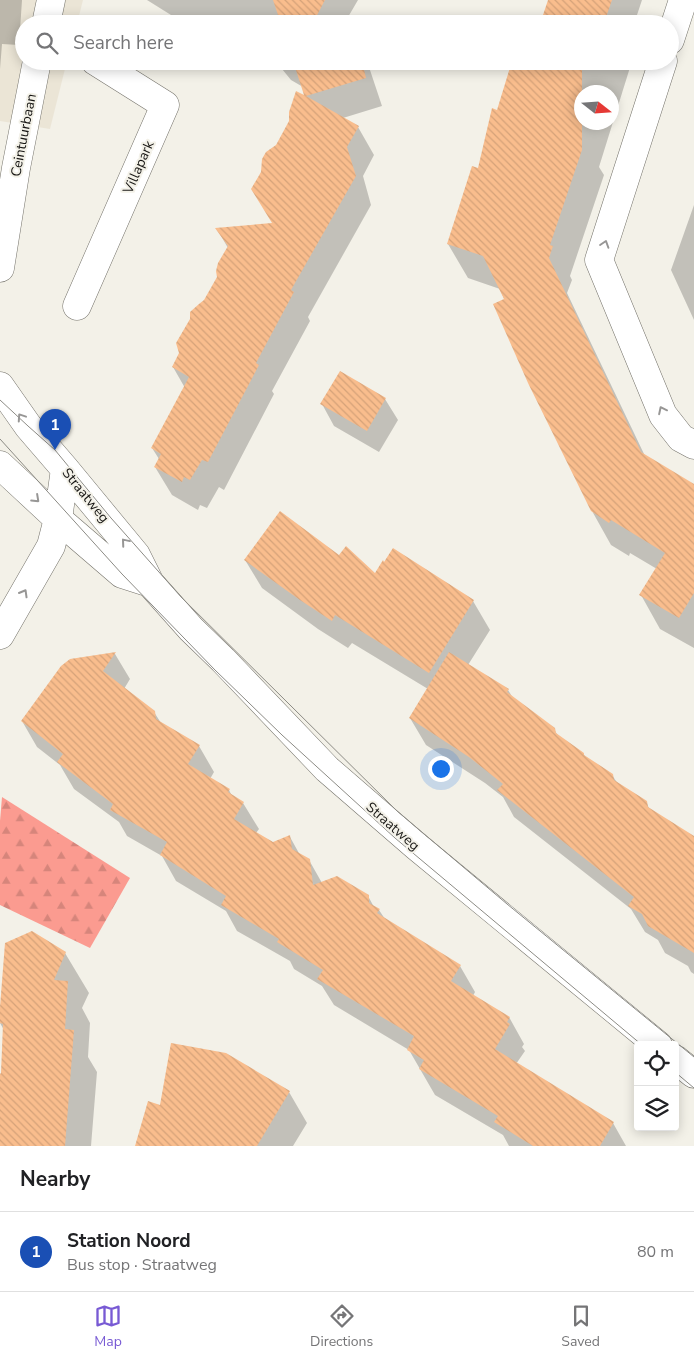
<!DOCTYPE html>
<html lang="en">
<head>
<meta charset="utf-8">
<style>
  :root { --surface:#fff; --page:#f6f6f6; --text:#202124; --muted:#757577; --line:#e0e0e0; --accent:#785ad4 }
  body { margin:0; font-family:"Nunito Sans",sans-serif; background:var(--page); color:var(--text) }
  .controls { position:absolute; right:15px; bottom:15px; display:grid; overflow:hidden; border-radius:5px; box-shadow:0 2px 12px #0003 }
  .controls button { width:45px; height:45px; display:grid; place-items:center; padding:0; border:0; border-bottom:1px solid var(--line); background:var(--surface); color:var(--text); font:25px sans-serif }
  .compass { position:absolute; left:574px; top:85px; width:45px; height:45px; border-radius:50%; background:var(--surface); box-shadow:0 2px 12px #0003; rotate:107deg }
  .you { position:absolute; left:440px; top:768px; width:18px; height:18px; margin:-12px; border:4px solid #fff; border-radius:50%; background:#1a73e8; box-shadow:0 0 0 8px #1a73e833 }
  .badge { display:grid; place-items:center; width:32px; height:32px; border-radius:50%; background:var(--accent); color:#fff; font-size:16px; font-weight:700 }
  .pin { position:absolute; translate:-50% -41px; filter:drop-shadow(0 1px 2px #0008) }
  .pin::after { content:''; position:absolute; top:26px; width:18px; height:15px; background:inherit; clip-path:polygon(0 0,100% 0,50% 100%) }
  .list { margin:0; padding:0; list-style:none }
  h2 { display:flex; justify-content:space-between; align-items:center; height:65px; margin:0; padding:0 20px; font-size:21px }
  h2 small { font-size:16px; font-weight:400; color:var(--muted) }
  .list li { display:grid; grid-template-columns:32px 1fr auto; gap:15px; align-items:center; box-sizing:border-box; height:80px; padding:0 20px; border-top:1px solid var(--line) }
  .list b { display:block; font-size:19px; white-space:nowrap }
  .list p { margin:0; font-size:16px; white-space:nowrap; color:var(--muted) }
  .list em { font-size:16px; font-style:normal; color:var(--muted) }
  .icon { flex:none; width:28px; height:28px; fill:none; stroke:currentColor; stroke-width:2; stroke-linecap:round; stroke-linejoin:round }
  .map { position:relative; flex:none; width:694px; height:1146px; overflow:hidden }
  .search { position:absolute; background:var(--surface); box-shadow:0 2px 12px #0003; left:15px; right:15px; top:15px; height:55px; display:flex; align-items:center; gap:12px; box-sizing:border-box; padding:0 18px; border-radius:28px; color:var(--muted); font-size:19px }
  .sheet { height:145px; background:var(--surface) }
  nav { display:flex; justify-content:space-around; align-items:center; box-sizing:border-box; height:70px; border-top:1px solid var(--line); background:var(--surface); font-size:14px; color:var(--muted) }
  nav a { display:grid; justify-items:center; gap:2px }
  nav .on { color:var(--accent) }
  .map>svg:first-child { display:block }
  .built { fill:#ebe5d6 }
  .forest { fill:url(#forest-firs) }
  .shadow { fill:#0003; fill-rule:evenodd }
  .building { fill:url(#building-back-hatch) }
  .lines { fill:none; stroke-linecap:round; stroke-linejoin:round }
  .minor-casing { stroke:#74726a; stroke-width:29 }
  .minor { stroke:#fff; stroke-width:28 }
  .tram { stroke:#8c8b85; stroke-width:1 }
  .oneway { stroke:#979695 }
  .labels { text-anchor:middle; stroke-width:4; stroke-linejoin:round; paint-order:stroke }
  .street-label { font-size:14px; fill:#171614; stroke:#f3f1e8 }
</style>
</head>
<body>
<div class="map">
<svg width="694" height="1146" viewBox="0 0 694 1146">
  <defs>
    <pattern id="forest-firs" width="22" height="20" patternUnits="userSpaceOnUse" patternTransform="scale(1.25)"><rect width="22" height="20" fill="#fb9b90"/><path d="M5 1l3.5 6h-7zM16 11l3.5 6h-7z" fill="#d6857b"/></pattern>
    <pattern id="building-back-hatch" width="6" height="6" patternUnits="userSpaceOnUse" patternTransform="scale(1.25)"><rect width="6" height="6" fill="#f9bd8d"/><path d="M-1 5l2 2M0 0l6 6M5-1l2 2" fill="none" stroke="#d5a279"/></pattern>
  </defs>
  <rect width="100%" height="100%" fill="#f3f1e8"/>
  <path class="built" d="M0 0H83L77 24H24V61H67L50 129 0 121Z"/>
  <path class="forest" d="M2 797 130 878 90 948 0 905V821Z"/>
  <path class="shadow" d="M0 0H22L19 45 2 44 0 69Z
    M147 0H358L344 24H200L187 16H179L171 15Z
    M549 0H642L634 24H541Z
    M269 61H367L382 106 343 118 358 127 374 155 363 176 371 205 308 317 310 321 272 391 274 394 224 490 219 487 207 508 200 505 198 510 172 495 155 467 159 459 152 448 185 388 173 367 219 278 228 248 217 229 273 224 277 145 306 98 303 87 291 80 282 69Z
    M528 61H632L599 167 604 175 570 276 572 280 567 293 645 456 694 485V648L660 629 641 595 657 569 630 553 629 556 611 545 592 511 500 289 468 278 448 244 479 170 498 111ZM582 92H612V122H582Z
    M694 205V320L671 270Z
    M385 399 398 420 379 452 334 426 322 404Z
    M393 550 473 601 490 630 468 665 508 690 513 698 554 729 558 736 583 753 586 758 612 775 618 784 646 802 650 810 694 850V974L691 972 688 966 665 953 658 940 645 932 631 909 514 817 503 797 485 783 426 745 410 718 428 689 352 643 348 648 318 629 262 588 245 560 339 557 375 575 385 564Z
    M115 654 130 679 124 689 154 712 161 723 199 746 214 772 210 779 229 790 232 796 243 803 259 829 256 833 273 843 290 837 300 855 309 860 322 883 368 896 374 907 379 910 385 919 460 966 475 992 473 996 509 1017 524 1044 522 1047 525 1051 516 1064 613 1123 626 1146H509L503 1135 435 1095 409 1050 334 1005 322 986 294 969 290 961 237 931 226 911 176 881 162 856 127 836 119 822 74 789 60 765 37 747 22 721 71 660Z
    M65 953 89 993 82 1008 90 1023 88 1057 97 1072 91 1146H0V1097L4 1030 0 1023V1021Z
    M289 1092 307 1123 293 1146H143L161 1106Z"/>
  <path class="building" d="M273 0H325L314 21 319 24H281Z
    M548 0H612L604 23 608 24H540Z
    M293 61H362L366 78 306 96 359 126 347 147 356 176 291 290 294 292 256 363 259 365 208 462 202 460 190 480 184 477 182 482 154 467 161 454 151 448 189 377 172 367 179 353 176 343 190 319V312L199 304 204 300 217 277 216 271 218 263 228 246 215 228 272 223 251 189 261 172 262 159 266 152 276 145 289 121V112L296 91 304 95Z
    M512 61H582V150L550 245 553 246 549 258 641 452 694 484V593L679 618 639 595 665 553 611 520 609 523 591 511 528 383 493 304 504 299 483 256 447 244 472 166 478 168 492 108 497 110Z
    M340 371 386 398 367 431 320 404Z
    M280 511 339 555 346 546 375 573 383 560 384 562 393 548 474 600 429 673 335 615 332 621 300 600 244 560Z
    M116 652 103 671 155 711 156 719 200 745 188 764 230 789 228 792 244 802 234 819 273 842 290 835 292 849 310 859 313 885 337 876 369 895V903L380 909 377 913 461 965 451 981 510 1017 507 1022 510 1024 495 1049 614 1122 600 1146H533L494 1122 498 1116 419 1069 424 1060 407 1050 414 1036 317 979 323 970 277 942 279 939 221 905 226 896 160 855 167 842 110 810 113 804 57 762 63 754 21 721 61 666 70 659Z
    M449 652 509 689 507 692 555 728 556 733 584 753V755L613 774 614 780 647 801 648 807 694 836V953L648 926 642 914 628 906 634 897 497 790 503 784 469 757 409 718Z
    M32 931 66 952 54 980 68 981 65 1029 74 1030 65 1146H0V1074L1 1073 3 1024 0 1023V1007L5 943Z
    M171 1043 226 1053 290 1091 257 1146H135L148 1101 160 1105Z"/>
  <g class="lines">
    <g class="minor-casing">
      <path id="minor" d="M46 24 51 0
        M670 40 683 0
        M663 61 599 260 663 415 681 438 694 445
        M0 268 16 168 37 61
        M77 306 165 105 95 61
        M0 386 28 426 65 469 136 555 150 583 191 629 223 660 327 769 416 846 658 1045
        M0 465 58 519 122 574 150 583
        M0 635 51 546 58 519 65 469
        M675 1059 694 1074"/>
    </g>
    <use href="#minor" class="minor"/>
    <path class="tram" d="M0 400 28 426 55 450 111 518 182 598 397 811 507 904 694 1057
      M0 439 122 574 215 670 282 735 395 838 642 1045
      M675 1072 694 1088"/>
  </g>
  <defs><path id="oneway-chevron" d="M-2-3.5L2.5 0L-2 3.5" fill="none" stroke-width="1.6" stroke-linecap="round" stroke-linejoin="round" transform="scale(1.25)"/></defs>
  <g class="oneway">
    <use href="#oneway-chevron" transform="translate(605 244) rotate(-72)"/>
    <use href="#oneway-chevron" transform="translate(662 410) rotate(-116)"/>
    <use href="#oneway-chevron" transform="translate(21 417) rotate(-124)"/>
    <use href="#oneway-chevron" transform="translate(36 499) rotate(43)"/>
    <use href="#oneway-chevron" transform="translate(125 542) rotate(-130)"/>
    <use href="#oneway-chevron" transform="translate(24 593) rotate(-60)"/>
  </g>
  <g class="labels">
    <g class="street-label">
      <text transform="translate(23 135) rotate(-79)" y="5">Ceintuurbaan</text>
      <text transform="translate(138 167) rotate(-66)" y="5">Villapark</text>
      <text transform="translate(86 495) rotate(51)" y="5">Straatweg</text>
      <text transform="translate(393 826) rotate(41)" y="5">Straatweg</text>
    </g>
  </g>
</svg>
<div class="controls">
<button><svg class="icon" aria-label="locate" viewBox="0 0 24 24"><circle cx="12" cy="12" r="6"/><path d="M12 2v4M12 18v4M2 12h4M18 12h4"/></svg></button>
<button><svg class="icon" aria-label="layers" viewBox="0 0 24 24"><path d="M12 4l9 5-9 5-9-5zM3 14l9 5 9-5"/></svg></button>
</div>
<svg class="compass" viewBox="-18 -18 36 36"><path d="M0-13l5 13h-10z" fill="#e53935"/><path d="M0 13l5-13h-10z" fill="#757577"/></svg>
<div class="you"></div>
<div class="pin badge" style="left:55px;top:450px;background:#1a4fb4">1</div>
<div class="search"><svg class="icon" aria-label="search" viewBox="0 0 24 24"><circle cx="10" cy="10" r="6"/><path d="M15 15l6 6"/></svg>Search here</div>
</div>
<section class="sheet">
<h2>Nearby<small></small></h2>
<ul class="list">
<li><span class="badge" style="background:#1a4fb4">1</span><div><b>Station Noord</b><p>Bus stop · Straatweg</p></div><em>80 m</em></li>
</ul>
</section>
<nav>
<a class="on"><svg class="icon" aria-label="map" viewBox="0 0 24 24"><path d="M3 6l6-2 6 2 6-2v14l-6 2-6-2-6 2zM9 4v14M15 6v14"/></svg>Map</a>
<a><svg class="icon" aria-label="directions" viewBox="0 0 24 24"><path d="M12 3l9 9-9 9-9-9zM9 14v-3h6M13 9l2 2-2 2"/></svg>Directions</a>
<a><svg class="icon" aria-label="saved" viewBox="0 0 24 24"><path d="M7 4h10v16l-5-4-5 4z"/></svg>Saved</a>
</nav>
</body>
</html>
